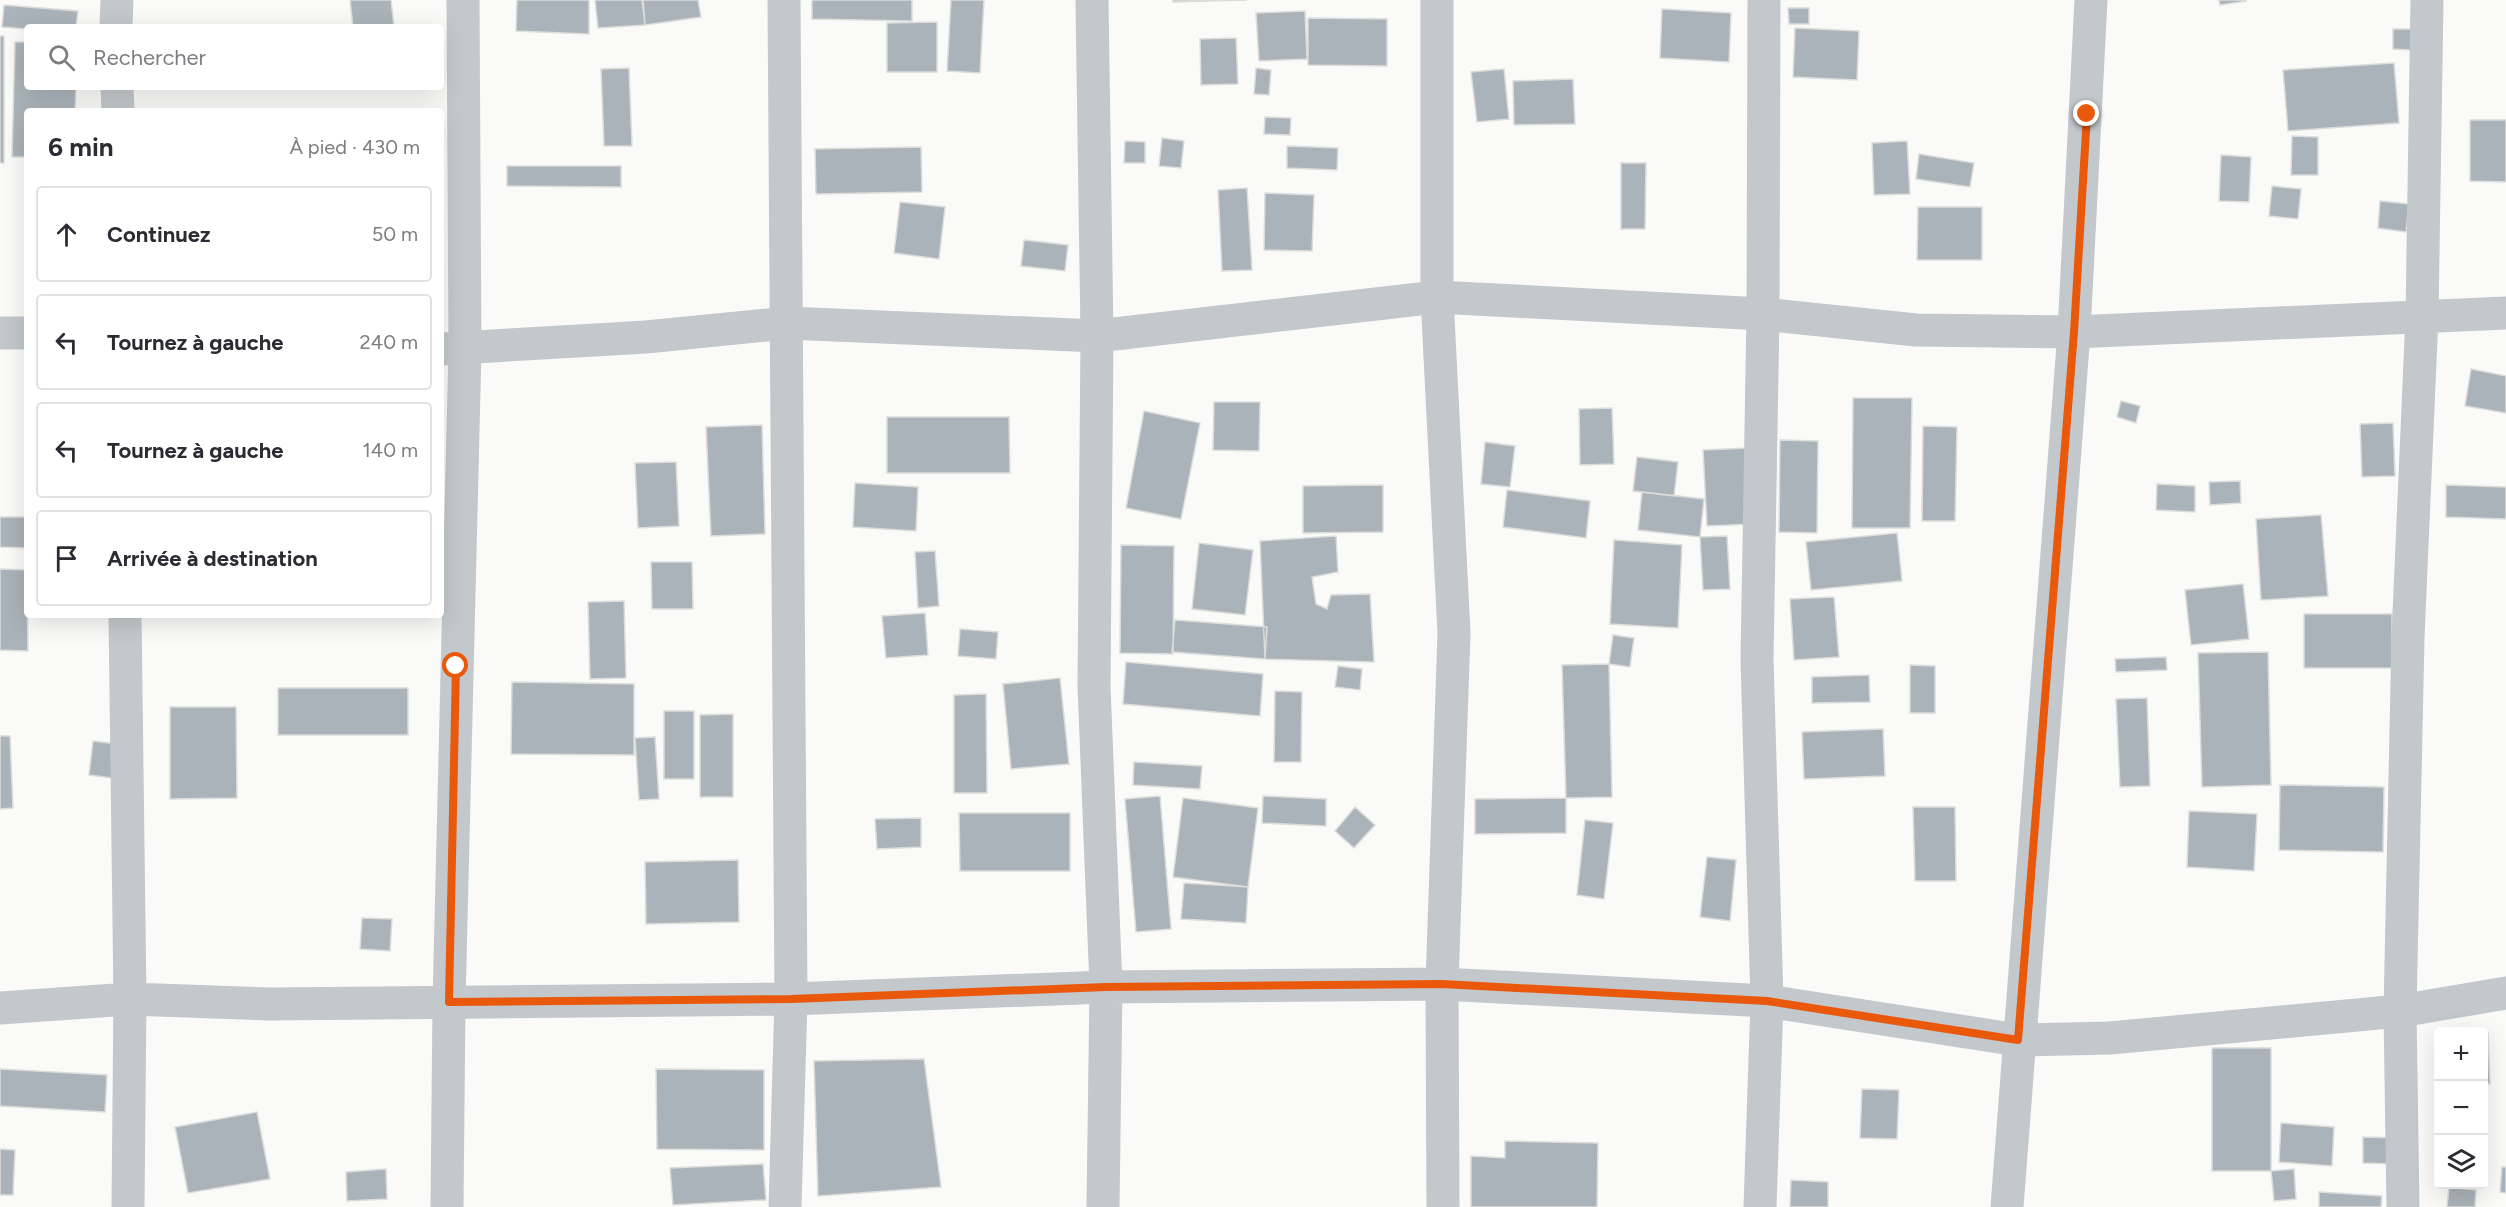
<!DOCTYPE html>
<html lang="fr">
<head>
<meta charset="utf-8">
<style>
  :root { --surface:#fff; --page:#f2f2f3; --text:#2b2b33; --muted:#7c7c81; --line:#e1e1e2 }
  body { margin:0; font-family:Figtree,sans-serif; background:var(--page); color:var(--text) }
  .controls { position:absolute; right:18px; bottom:18px; display:grid; overflow:hidden; border-radius:6px; box-shadow:0 6px 24px #0002 }
  .controls button { width:54px; height:54px; display:grid; place-items:center; padding:0; border:0; border-bottom:2px solid var(--line); background:var(--surface); color:var(--text); font:30px sans-serif }
  .stop { position:absolute; width:18px; height:18px; margin:-14px; border:4px solid #ea580c; border-radius:50%; background:#fff }
  .stop.end { background:#ea580c; border-color:#fff; box-shadow:0 2px 6px #0008 }
  .list { margin:0; padding:0; list-style:none }
  h2 { display:flex; justify-content:space-between; align-items:center; height:78px; margin:0; padding:0 24px; font-size:26px }
  h2 small { font-size:20px; font-weight:400; color:var(--muted) }
  .list li { display:grid; grid-template-columns:39px 1fr auto; gap:18px; align-items:center; box-sizing:border-box; height:96px; margin:0 12px 12px; padding:0 12px; border:2px solid var(--line); border-radius:6px }
  .list b { display:block; font-size:22px; white-space:nowrap }
  .list em { font-size:20px; font-style:normal; color:var(--muted) }
  .icon { flex:none; width:33px; height:33px; fill:none; stroke:currentColor; stroke-width:2; stroke-linecap:round; stroke-linejoin:round }
  .map { position:relative; flex:none; width:2506px; height:1207px; overflow:hidden }
  .search { position:absolute; background:var(--surface); box-shadow:0 6px 24px #0002; left:24px; top:24px; width:420px; height:66px; display:flex; align-items:center; gap:15px; box-sizing:border-box; padding:0 21px; border-radius:6px; color:var(--muted); font-size:22px }
  .panel { position:absolute; background:var(--surface); box-shadow:0 6px 24px #0002; left:24px; top:108px; width:420px; height:510px; border-radius:6px }
  .map>svg:first-child { display:block }
  .building { fill:#aab3b9; stroke:#dcdcda; stroke-width:1.5 }
  .lines { fill:none; stroke-linecap:round; stroke-linejoin:round }
  .minor { stroke:#c3c8cc; stroke-width:33 }
  .tertiary { stroke:#c3c8cc; stroke-width:33 }
  .route { stroke:#ea580c; stroke-width:8 }
</style>
</head>
<body>
<div class="map">
<svg width="2506" height="1207" viewBox="0 0 2506 1207">
  <rect width="100%" height="100%" fill="#fafaf8"/>
  <path class="building" d="M350 0H391L394 27H353Z
    M517 0H589V34L516 31Z
    M595 0H643L645 25 598 28Z
    M642 0H698L701 17 645 25Z
    M812 0H912V21L812 19Z
    M951 0H984L980 73 947 71Z
    M1173 0H1247L1173 2Z
    M2219 0H2246V1L2220 5Z
    M4 5 78 11 76 27 27 29 2 27Z
    M1788 8H1809V24H1789Z
    M1662 9 1731 13 1729 62 1660 58Z
    M1305 11 1307 59 1259 61 1256 13Z
    M1308 18 1387 19V66L1308 65Z
    M937 22V72H887V23Z
    M1795 28 1859 31 1857 80 1793 77Z
    M2393 29H2411V50L2393 49Z
    M0 36H4V163H0Z
    M1236 38 1238 84 1201 85 1200 39Z
    M15 42H27V87H76L75 111H27V157H12Z
    M2394 63 2399 123 2288 131 2283 70Z
    M629 68 632 146H604L601 69Z
    M1256 68 1271 70 1269 95 1254 94Z
    M1504 69 1509 119 1477 122 1471 72Z
    M1573 79 1575 124 1514 125 1513 81Z
    M1265 117 1291 118 1290 135 1264 134Z
    M2470 120H2506V182L2470 181Z
    M2292 136 2318 137V175H2291Z
    M1162 138 1184 141 1181 168 1159 166Z
    M1125 141 1145 142V163H1124Z
    M1907 141 1910 194 1874 195 1872 143Z
    M1287 146 1338 148 1337 170 1287 168Z
    M921 147 922 192 816 194 815 149Z
    M1919 154 1974 163 1970 187 1916 179Z
    M2221 155 2251 157 2249 202 2219 201Z
    M1621 163H1646L1645 229H1621Z
    M507 166H621V187L507 186Z
    M2272 186 2301 189 2298 219 2269 216Z
    M1247 188 1252 270 1222 271 1218 190Z
    M1265 193 1314 195 1312 251 1264 250Z
    M2380 201 2409 204 2406 232 2378 228Z
    M900 202 945 207 939 259 894 253Z
    M1918 207H1982V260H1917Z
    M1024 240 1068 245 1065 271 1021 266Z
    M2471 369 2506 376V413L2465 406Z
    M1853 398H1912L1910 528H1852Z
    M2121 401 2140 406 2136 423 2117 417Z
    M1214 402H1260L1259 451 1213 450Z
    M1612 408 1614 464 1580 465 1579 409Z
    M1144 411 1200 423 1181 519 1126 508Z
    M887 417H1009L1010 473H887Z
    M2393 423 2395 476 2362 477 2360 424Z
    M762 425 765 534 711 536 706 427Z
    M1923 426 1957 427 1955 521H1922Z
    M1780 440 1818 441 1817 533 1779 532Z
    M1485 442 1515 446 1510 487 1481 484Z
    M1749 448 1753 524 1707 526 1703 450Z
    M1637 457 1678 462 1674 496 1633 491Z
    M676 462 679 526 638 528 635 463Z
    M2240 481 2241 503 2210 505 2209 482Z
    M855 483 918 487 916 531 853 527Z
    M2157 484 2195 486V512L2156 510Z
    M1383 485V532L1303 533V486Z
    M2446 485 2506 487V519L2446 517Z
    M1507 490 1590 501 1586 538 1503 527Z
    M1642 492 1704 499 1700 537 1638 530Z
    M2321 515 2328 596 2261 600 2256 519Z
    M0 517H27V548L0 547Z
    M1897 533 1902 581 1811 590 1806 542Z
    M1336 536 1338 572 1312 577 1316 604 1327 609 1331 595 1370 594 1374 662 1265 659 1260 541Z
    M1727 536 1730 589 1703 590 1700 537Z
    M1614 540 1682 545 1678 628 1610 624Z
    M1199 543 1253 550 1245 615 1192 609Z
    M1121 545 1174 546 1173 654 1120 653Z
    M935 551 939 606 918 608 915 552Z
    M651 562H692L693 609H652Z
    M0 569 27 570 28 651 0 650Z
    M2243 584 2249 639 2191 645 2185 590Z
    M1834 597 1839 657 1794 660 1790 599Z
    M624 601 626 678 590 679 588 602Z
    M925 613 928 655 886 658 882 616Z
    M2304 614H2392V668H2304Z
    M1175 620 1267 627 1265 659 1172 652Z
    M960 629 998 632 996 659 958 656Z
    M1613 635 1634 638 1630 667 1609 664Z
    M2268 652 2271 785 2202 787 2198 653Z
    M2166 657 2167 670 2116 672 2115 659Z
    M1126 662 1263 674 1260 716 1123 704Z
    M1609 664 1612 797 1566 798 1562 665Z
    M1910 665 1935 666V713H1910Z
    M1338 666 1362 669 1360 690 1335 687Z
    M1869 675 1870 702 1812 703V677Z
    M1060 678 1069 764 1011 769 1003 684Z
    M512 682 634 684V755L511 754Z
    M278 688H408V735H278Z
    M1275 691 1302 692 1301 762H1274Z
    M986 694 987 793H954V695Z
    M2147 698 2150 786 2120 787 2116 699Z
    M170 707H236L237 798 170 799Z
    M664 711H694V779H664Z
    M733 714V797H700V715Z
    M1883 729 1885 776 1804 779 1802 732Z
    M0 736H10L13 808 0 809Z
    M655 737 659 799 639 800 635 738Z
    M93 741 117 744 112 778 89 775Z
    M1134 762 1202 766 1200 789 1133 785Z
    M2280 785 2384 787 2383 852 2279 850Z
    M1160 796 1171 929 1136 932 1125 799Z
    M1263 796 1326 799V826L1262 823Z
    M1183 798 1258 808 1248 887 1173 877Z
    M1566 798V833L1475 834V799Z
    M1355 807 1375 825 1354 848 1335 831Z
    M1913 807H1955L1956 881H1915Z
    M2189 811 2257 814 2254 871 2187 867Z
    M959 813H1070V871H960Z
    M921 818V847L877 849 875 819Z
    M1585 820 1613 823 1604 899 1577 895Z
    M1707 857 1736 860 1730 921 1700 917Z
    M738 860 739 922 646 924 645 862Z
    M1184 883 1248 887 1246 923 1181 919Z
    M362 918 392 919 390 951 360 949Z
    M2488 1032 2490 1084 2484 1083V1034Z
    M2212 1048H2271V1171H2212Z
    M924 1059 941 1187 818 1196 814 1061Z
    M0 1069 107 1075 105 1112 0 1106Z
    M656 1069 764 1070V1150L657 1149Z
    M1862 1089 1899 1090 1897 1139 1860 1138Z
    M257 1112 270 1179 188 1193 175 1127Z
    M2281 1123 2334 1127 2332 1166 2279 1162Z
    M2363 1137 2397 1138V1164L2363 1163Z
    M1505 1141 1598 1143 1597 1207H1471V1156L1505 1158Z
    M0 1149 15 1150 13 1195H0Z
    M763 1164 766 1200 673 1205 670 1168Z
    M2502 1167H2506V1193L2500 1192Z
    M386 1169 387 1199 347 1201 346 1172Z
    M2294 1169 2296 1199 2274 1201 2271 1171Z
    M1791 1180 1828 1182V1207H1790Z
    M2449 1187 2476 1190 2475 1207H2447Z
    M2319 1192 2382 1196 2381 1207H2319Z"/>
  <g class="lines">
    <path class="minor" d="M784 0 791 999 785 1207
      M1092 0 1097 336 1094 686 1106 987 1103 1207
      M1437 0V297L1454 633 1442 984 1443 1207
      M116 27 117 0
      M117 87 118 111
      M0 333H27
      M441 349 646 337 787 323 1097 336 1437 297 1763 314 1916 330 2074 332 2506 313
      M125 615 130 999 128 1207
      M0 1008 130 999 270 1004 791 999 1106 987 1442 984 1767 1001 2018 1040 2110 1038 2400 1011 2506 993
      M447 1207 449 1002 465 349 463 0
      M1760 1207 1767 1001 1757 659 1763 314 1764 0
      M2403 1207 2400 1011 2408 637 2422 316 2427 0"/>
    <path class="tertiary" d="M2007 1207 2074 332 2091 0"/>
  </g>
  <g class="lines">
    <path class="route" d="M456 666 449 1002 791 999 1106 987 1442 984 1767 1001 2018 1040 2074 332 2087 114"/>
  </g>
</svg>
<div class="controls">
<button>+</button>
<button>−</button>
<button><svg class="icon" aria-label="layers" viewBox="0 0 24 24"><path d="M12 4l9 5-9 5-9-5zM3 14l9 5 9-5"/></svg></button>
</div>
<div class="stop" style="left:456px;top:666px"></div>
<div class="stop end" style="left:2087px;top:114px"></div>
<div class="search"><svg class="icon" aria-label="search" viewBox="0 0 24 24"><circle cx="10" cy="10" r="6"/><path d="M15 15l6 6"/></svg>Rechercher</div>
<section class="panel">
<h2>6 min<small>À pied · 430 m</small></h2>
<ul class="list">
<li><svg class="icon" aria-label="ahead" viewBox="0 0 24 24"><path d="M12 20V5M6 11l6-6 6 6"/></svg><div><b>Continuez</b></div><em>50 m</em></li>
<li><svg class="icon" aria-label="left" viewBox="0 0 24 24"><path d="M17 20v-9H6M10 6l-5 5 5 5"/></svg><div><b>Tournez à gauche</b></div><em>240 m</em></li>
<li><svg class="icon" aria-label="left" viewBox="0 0 24 24"><path d="M17 20v-9H6M10 6l-5 5 5 5"/></svg><div><b>Tournez à gauche</b></div><em>140 m</em></li>
<li><svg class="icon" aria-label="arrive" viewBox="0 0 24 24"><path d="M6 21V4h12l-3 4 3 4H6"/></svg><div><b>Arrivée à destination</b></div></li>
</ul>
</section>
</div>
</body>
</html>
